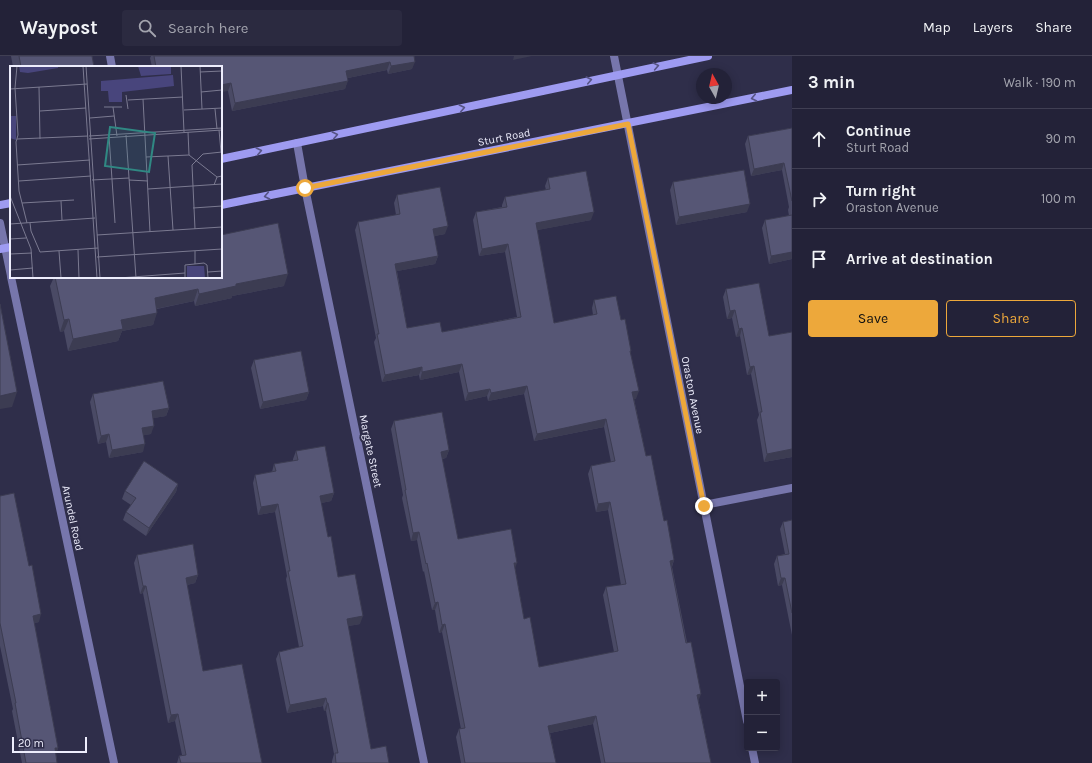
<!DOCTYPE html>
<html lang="en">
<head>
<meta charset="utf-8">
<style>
  :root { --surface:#232238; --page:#2b2a40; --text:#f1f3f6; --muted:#a3a4ae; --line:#403f53; --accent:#eda83b }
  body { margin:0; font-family:Karla,sans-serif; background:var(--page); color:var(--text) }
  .controls { position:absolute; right:12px; bottom:12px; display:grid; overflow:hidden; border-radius:4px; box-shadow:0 2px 10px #0003 }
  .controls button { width:36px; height:36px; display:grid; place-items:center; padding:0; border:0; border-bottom:1px solid var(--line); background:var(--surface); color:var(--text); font:20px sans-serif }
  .compass { position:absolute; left:696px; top:12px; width:36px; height:36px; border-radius:50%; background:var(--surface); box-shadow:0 2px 10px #0003; rotate:352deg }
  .scale { position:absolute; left:12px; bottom:10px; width:75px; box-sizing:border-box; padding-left:4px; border:2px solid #ededfc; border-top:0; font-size:11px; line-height:14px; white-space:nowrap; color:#ededfc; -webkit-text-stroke:3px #2f2e4a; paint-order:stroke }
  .stop { position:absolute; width:12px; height:12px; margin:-9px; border:3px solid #eda83b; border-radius:50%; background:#fff }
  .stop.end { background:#eda83b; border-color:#fff; box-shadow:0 1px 4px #0008 }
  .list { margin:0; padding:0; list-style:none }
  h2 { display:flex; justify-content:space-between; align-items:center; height:52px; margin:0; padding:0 16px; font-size:17px }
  h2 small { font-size:13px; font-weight:400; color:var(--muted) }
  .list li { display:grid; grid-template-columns:26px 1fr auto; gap:12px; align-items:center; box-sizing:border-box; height:60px; padding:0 16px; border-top:1px solid var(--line) }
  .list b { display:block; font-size:15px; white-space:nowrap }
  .list p { margin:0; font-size:13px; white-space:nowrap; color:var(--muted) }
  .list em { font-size:13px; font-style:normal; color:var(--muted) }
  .actions { display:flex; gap:8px; padding:12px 16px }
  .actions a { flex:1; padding:9px 0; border:1px solid var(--accent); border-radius:4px; text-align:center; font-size:14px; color:var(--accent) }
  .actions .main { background:var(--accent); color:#111 }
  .icon { flex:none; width:22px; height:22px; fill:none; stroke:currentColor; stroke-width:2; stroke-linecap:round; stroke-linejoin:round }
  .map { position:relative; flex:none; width:792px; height:707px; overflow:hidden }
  header { display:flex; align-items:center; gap:24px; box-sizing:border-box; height:56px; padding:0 20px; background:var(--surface); border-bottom:1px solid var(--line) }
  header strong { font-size:19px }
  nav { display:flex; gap:22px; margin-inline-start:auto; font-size:14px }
  .search { width:280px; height:36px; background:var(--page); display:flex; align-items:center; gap:10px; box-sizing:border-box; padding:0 14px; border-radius:4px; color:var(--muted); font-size:15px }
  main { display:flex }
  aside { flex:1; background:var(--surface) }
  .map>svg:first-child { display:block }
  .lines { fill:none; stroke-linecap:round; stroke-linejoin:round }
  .street { stroke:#7776ac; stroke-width:8 }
  .secondary { stroke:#9e9bf1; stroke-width:8 }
  .wall { fill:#4a4a65 }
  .shaded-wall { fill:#3c3c52 }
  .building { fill:#565675; stroke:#3c3c52 }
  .oneway { stroke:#565484 }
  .route { stroke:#eda83b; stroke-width:5 }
  .labels { text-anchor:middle; stroke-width:4; stroke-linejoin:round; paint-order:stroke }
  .street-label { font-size:11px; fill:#ededfc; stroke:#2f2e4a }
  .inset-road { fill:none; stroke:#7b7a91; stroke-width:1 }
  .view { fill:#308883; fill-opacity:0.15; stroke:#308883; stroke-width:2 }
  .inset-edge { fill:none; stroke:#ededfc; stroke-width:2 }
</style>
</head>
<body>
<header>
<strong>Waypost</strong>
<div class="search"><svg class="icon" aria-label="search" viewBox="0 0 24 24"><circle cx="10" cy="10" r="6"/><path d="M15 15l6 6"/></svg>Search here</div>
<nav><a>Map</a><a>Layers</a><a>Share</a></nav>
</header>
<main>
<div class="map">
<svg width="792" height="707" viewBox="0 0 792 707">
  <rect width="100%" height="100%" fill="#2f2e4a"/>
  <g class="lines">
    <path class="street" d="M110 0 112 11
      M614 0 747 665
      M297 87 305 132 424 707
      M0 167 11 220
      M11 221 114 707
      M704 449 792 432
      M752 692 755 707"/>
    <path class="secondary" d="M221 103 708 0
      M0 149 11 147
      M221 149 792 34
      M0 193 11 191"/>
  </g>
  <path class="wall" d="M11 0H92L94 11H13Z
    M151 0H414L412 13 388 18 387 14 348 22 345 33 232 55 228 35 221 11H152L150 2Z
    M792 72V203L769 208 762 172 765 164 789 160 788 154 789 151 782 114 751 120 745 88 748 80Z
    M548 122 591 164 537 174 554 267 593 259 592 252 594 244 621 264 631 295 630 297 636 343H634L646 400 664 465 674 504 672 511 711 707H601L593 668 550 677 556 707H461L456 681 459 673H461L442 576 439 577 435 554H432L424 515 423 516 417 484 411 485 402 442 403 439 391 373 394 365 449 394 446 402 442 403 458 483 515 513 524 563 539 611 614 596 603 539 606 531 621 529 608 454 596 456 588 418 591 410 611 406 604 371 534 385 524 338 488 345 487 340 465 345 459 316 420 324 419 319 382 326 374 286 376 282 355 174 358 166 396 159 394 147 397 139 445 178 434 180 438 200 435 208 397 215 407 272 442 276 517 261 505 196 479 200 473 164 476 156 502 151V149L505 141 546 134 545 130Z
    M673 126 747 156 676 169 670 134Z
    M54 221H221L284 230 232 240V242L195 250 194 245 157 253 153 269 122 275 118 285 68 295 64 275 60 276 50 230Z
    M726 233 769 280 792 276V401L764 406 757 364 759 359 751 318 747 319 740 280 736 281 732 262 727 263 723 241Z
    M254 304 309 336 306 344 260 353 251 312Z
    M93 338 169 352 166 360 153 362 151 378 144 379 143 396 109 402 106 386 98 388 90 346Z
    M296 395 334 437 331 445 321 447 328 481 338 521 360 568 348 570 371 693 389 707H332V705L334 698 326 655H324L323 650 287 657 276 603 279 596 299 591 286 523 287 520 275 456 258 459 253 427 255 419 272 416 274 408 293 405V403Z
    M178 428 176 436 146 480 123 464 126 456 131 449 122 443 125 435Z
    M0 440 39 566 34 567 58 692 56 698 57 707H22L12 655 13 653 0 590Z
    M792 464V579L782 529 778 530 774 508 777 500 785 498 780 473 783 466Z
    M137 499 198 519 195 527 187 529 203 615 262 707H177L179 700 182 699 175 665 168 667 143 537 140 538 134 507Z"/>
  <path class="shaded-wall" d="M514 0H532L513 4Z
    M390 6 387 14 343 23 346 15Z
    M415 6 412 13 388 18 391 10Z
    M348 25 345 33 232 55 235 47Z
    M231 27 228 35 221 36V29Z
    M784 107 782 114 751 120 754 113Z
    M750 148 747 156 676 169 679 161Z
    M594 156 591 164 533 175 536 167Z
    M448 170 445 178 430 181 433 173Z
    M508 188 505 196 479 200 482 193Z
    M792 196V203L769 208 771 200Z
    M438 200 435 208 392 216 395 208Z
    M288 218 284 230 232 240V242L195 250 199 238 236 228Z
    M198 233 194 245 150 254 155 242Z
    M735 254 732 262 727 263 730 255Z
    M157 257 153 269 122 275 118 285 68 295 73 283 121 264Z
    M69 263 64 275 60 276 64 264Z
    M742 272 740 280 736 281 739 273Z
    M462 308 459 316 420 324 422 316Z
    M754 310 751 318 747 319 750 311Z
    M422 311 419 319 382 326 385 319Z
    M527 330 524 338 488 345 491 337Z
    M490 333 487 340 465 345 468 337Z
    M639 335 636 343 630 344 632 336Z
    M17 336 12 351 0 353V340Z
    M309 336 306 344 260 353 263 346Z
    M169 352 166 360 149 363 152 355Z
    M606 363 604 371 534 385 537 378Z
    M154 370 151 378 140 380 142 372Z
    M109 378 106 386 98 388 101 380Z
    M145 388 143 396 109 402 112 394Z
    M792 393V401L764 406 767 398Z
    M449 394 446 402 438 403 441 396Z
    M178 428 176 436 146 480 149 472Z
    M334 437 331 445 317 448 320 440Z
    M610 446 608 454 596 456 598 448Z
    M278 448 275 456 258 459 261 451Z
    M419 476 417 484 411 485 413 477Z
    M674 504 671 512 670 505Z
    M514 507H517L514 515Z
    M198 519 195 527 183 530 186 522Z
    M781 522H785L782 529 778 530Z
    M143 530H146L143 537 140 538Z
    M438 546 435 554H432L435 547Z
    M41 558 39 566 30 568 33 560Z
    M363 560 360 568 344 571 347 563Z
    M445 568 442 576 439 577 442 569Z
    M701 638 698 646 697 639Z
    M326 642 323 650 287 657 290 649Z
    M327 647H328L326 655H324Z
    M178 658 175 665 168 667 171 659Z
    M596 660 593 668 545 678 548 670Z
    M55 692H58L55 700Z"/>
  <path class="building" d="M19 0H92L94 11H21Z
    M154 0H414L415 6 391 10 390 6 346 15 348 25 235 47 231 27 221 29V11H156Z
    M792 72V145L784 107 754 113 748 80Z
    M744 114 750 148 679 161 673 126Z
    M586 115 594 156 536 167 554 267 597 258 594 244 616 240 621 264 625 263 631 295H630L639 335 632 336 646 400 651 399 664 465 667 464 674 504 670 505 686 587 691 586 695 607 701 638 697 639 711 707H605L596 660 548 670 556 707H465L459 673 465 672 445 568 442 569 438 546 435 547 427 507 426 508 419 476 413 477 405 434H406L394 365 442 356 449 394 441 396 458 483 511 473 517 507H514L524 563 530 561 539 611 618 595 606 531 626 528 610 446 598 448 591 410 615 405 606 363 537 378 527 330 491 337 490 333 468 337 462 308 422 316V311L385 319 377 278H379L358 166 400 158 397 139 440 131 448 170 433 173 438 200 395 208 407 272 440 266 442 276 521 261 508 188 482 193 476 156 507 151 505 141 550 133 548 122Z
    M792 159V196L771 200 765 164Z
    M278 167 288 218 236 228V230L199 238 198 233 155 242 157 257 121 264 123 273 73 283 69 263 64 264 55 221H221V179Z
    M759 227 769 280 792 276V393L767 398 760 356H762L754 310 750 311 742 272 739 273 735 254 730 255 726 233Z
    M0 248 17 336 0 340Z
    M301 295 309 336 263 346 254 304Z
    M163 325 169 352 152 355 154 370 142 372 145 388 112 394 109 378 101 380 93 338Z
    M325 390 334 437 320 440 328 481 331 480 338 521 355 518 363 560 347 563 371 693 386 690 389 707H336L335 697H338L328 647H327L326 642 290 649 279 596 303 590 288 515H290L278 448 261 451 255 419 276 415 274 408 298 404 296 395Z
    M144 405 178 428 149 472 126 456 136 442 125 435Z
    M14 437 29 510 32 509 41 558 33 560 58 692H55L57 707H26L15 647H16L0 567V440Z
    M792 464V557L785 522H781L777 500 789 498 783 466Z
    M193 488 198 519 186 522 203 615 242 608 262 707H181L179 700 186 699 178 658 171 659 146 530H143L137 499Z"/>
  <defs><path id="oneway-chevron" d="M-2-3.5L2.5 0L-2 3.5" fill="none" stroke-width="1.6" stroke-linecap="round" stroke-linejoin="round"/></defs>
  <g class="oneway">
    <use href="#oneway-chevron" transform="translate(656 10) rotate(-11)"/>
    <use href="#oneway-chevron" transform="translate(589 24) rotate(-12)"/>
    <use href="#oneway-chevron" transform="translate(754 42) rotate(168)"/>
    <use href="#oneway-chevron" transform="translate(462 52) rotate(-12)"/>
    <use href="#oneway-chevron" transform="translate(335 79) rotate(-12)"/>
    <use href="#oneway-chevron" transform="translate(259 95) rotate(-12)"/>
    <use href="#oneway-chevron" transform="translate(267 140) rotate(169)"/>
  </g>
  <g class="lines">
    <path class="route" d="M305 132 628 68 704 450"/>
  </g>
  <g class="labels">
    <g class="street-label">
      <text transform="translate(504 81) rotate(-11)" y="4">Sturt Road</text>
      <text transform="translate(693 339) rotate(79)" y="4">Oraston Avenue</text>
      <text transform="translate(371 395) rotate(78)" y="4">Margate Street</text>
      <text transform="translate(73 462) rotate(78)" y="4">Arundel Road</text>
    </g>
  </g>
  <g transform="translate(10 10)">
    <rect width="212" height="212" fill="#2f2e4a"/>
    <path d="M9 0H48V2L18 7 10 6ZM128 0H161V8L131 10ZM0 50H6V74L0 72ZM194 200 195 212H177V200Z" fill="#48457c"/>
    <path d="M163 9 164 20 112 26V36H99L98 25H91V15Z" fill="#48457c"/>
    <path class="inset-road" d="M7 0 5 22 8 69 6 76 9 125 17 157M73 0 87 212M76 0 90 212M171 0 174 66M190 0 192 43M190 6 212 5M29 21 30 73M0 23 77 18M191 26 212 24M116 29 118 43M133 33 140 166M118 34 173 31M94 41H112M103 41 107 70M205 43 207 63M174 44 212 42M30 45 76 42M80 52 104 50M209 64 211 86M178 66 179 89 207 111M116 69 126 212M79 70 212 62M99 70 105 157M7 73 78 70M79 73 212 64M158 90 163 164M136 91 179 89M7 99 80 94M82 114 119 112M119 114 138 115M9 115 81 110M204 119 207 111 212 110M138 123 212 118M0 130 21 183 23 212M51 135 52 154M12 137 64 134M183 142 212 140M20 157 21 165 30 186 88 182M0 158 85 152M185 163 182 99 193 88 212 86M87 169 212 161M0 173 16 172M68 184 69 212M49 185 51 212M185 185V198M0 188 22 187M87 191 212 183M0 204 23 202M198 206 212 205M109 212 175 207M175 212V199L194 197 197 199 198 212"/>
    <path class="view" d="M100 61 145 67 139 106 95 100Z"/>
    <rect width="212" height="212" class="inset-edge"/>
  </g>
</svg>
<div class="controls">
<button>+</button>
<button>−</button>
</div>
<svg class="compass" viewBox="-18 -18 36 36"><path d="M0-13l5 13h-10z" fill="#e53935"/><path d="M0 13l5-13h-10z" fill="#a3a4ae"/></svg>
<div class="scale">20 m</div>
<div class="stop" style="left:305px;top:132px"></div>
<div class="stop end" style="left:704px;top:450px"></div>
</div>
<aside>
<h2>3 min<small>Walk · 190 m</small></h2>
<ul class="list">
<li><svg class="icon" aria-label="ahead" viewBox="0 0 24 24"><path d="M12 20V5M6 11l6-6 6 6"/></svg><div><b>Continue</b><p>Sturt Road</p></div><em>90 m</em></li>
<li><svg class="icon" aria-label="right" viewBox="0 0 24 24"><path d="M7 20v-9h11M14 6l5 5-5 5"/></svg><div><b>Turn right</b><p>Oraston Avenue</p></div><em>100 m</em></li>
<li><svg class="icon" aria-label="arrive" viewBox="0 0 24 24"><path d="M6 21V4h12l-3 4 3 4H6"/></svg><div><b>Arrive at destination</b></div></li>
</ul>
<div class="actions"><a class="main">Save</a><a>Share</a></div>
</aside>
</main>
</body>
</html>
